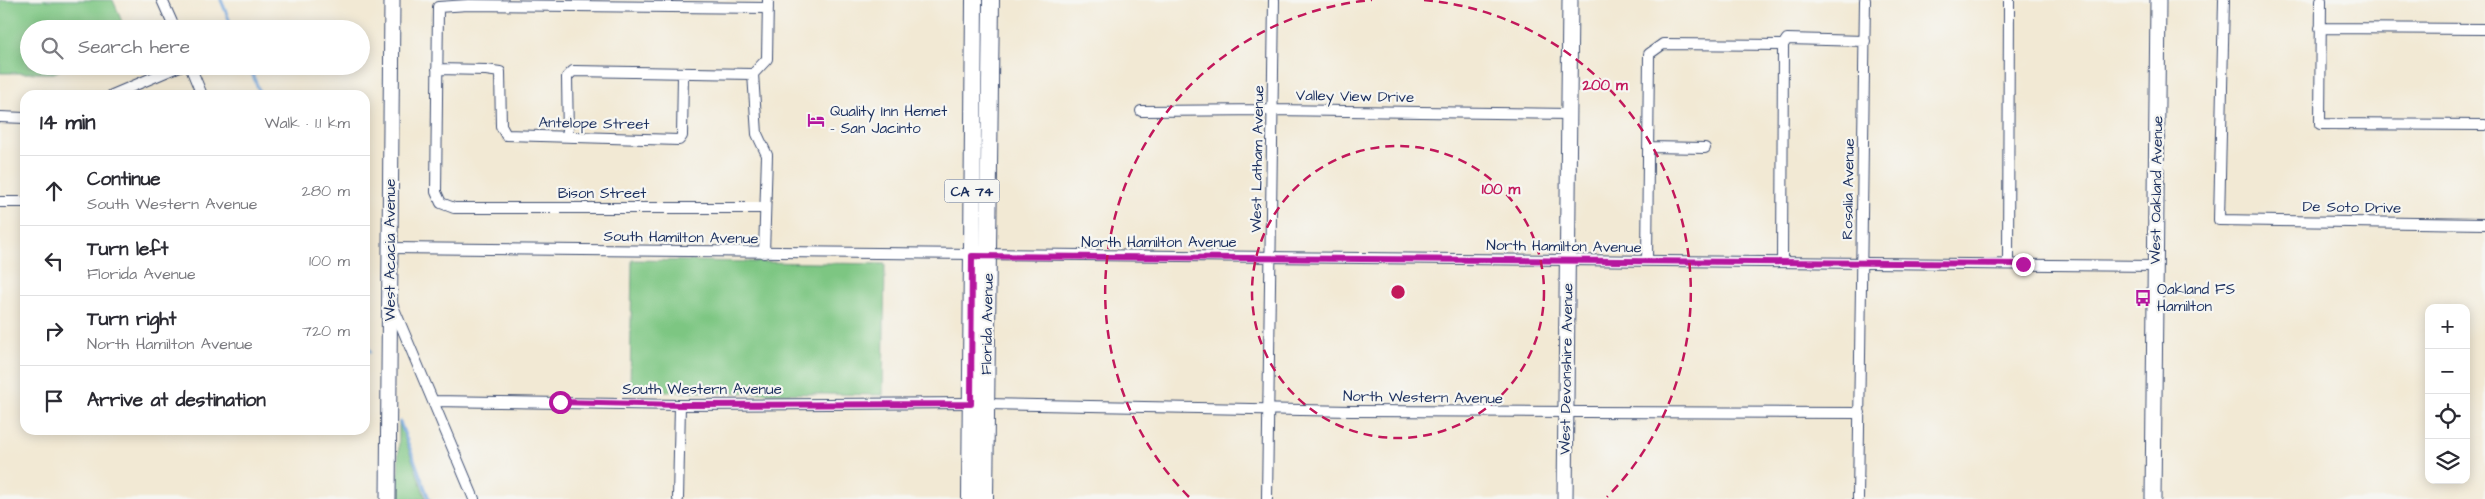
<!DOCTYPE html>
<html lang="en">
<head>
<meta charset="utf-8">
<style>
  :root { --surface:#fff; --page:#f2f2f3; --text:#2b2b33; --muted:#7c7c81; --line:#e1e1e2 }
  body { margin:0; font-family:"Architects Daughter",sans-serif; background:var(--page); color:var(--text) }
  .controls { position:absolute; right:15px; bottom:15px; display:grid; overflow:hidden; border-radius:10px; box-shadow:0 2px 12px #0003 }
  .controls button { width:45px; height:45px; display:grid; place-items:center; padding:0; border:0; border-bottom:1px solid var(--line); background:var(--surface); color:var(--text); font:25px sans-serif }
  .stop { position:absolute; width:15px; height:15px; margin:-11px; border:4px solid #b5179e; border-radius:50%; background:#fff }
  .stop.end { background:#b5179e; border-color:#fff; box-shadow:0 1px 5px #0008 }
  .list { margin:0; padding:0; list-style:none }
  h2 { display:flex; justify-content:space-between; align-items:center; height:65px; margin:0; padding:0 20px; font-size:21px }
  h2 small { font-size:16px; font-weight:400; color:var(--muted) }
  .list li { display:grid; grid-template-columns:32px 1fr auto; gap:15px; align-items:center; box-sizing:border-box; height:70px; padding:0 20px; border-top:1px solid var(--line) }
  .list b { display:block; font-size:19px; white-space:nowrap }
  .list p { margin:0; font-size:16px; white-space:nowrap; color:var(--muted) }
  .list em { font-size:16px; font-style:normal; color:var(--muted) }
  .icon { flex:none; width:28px; height:28px; fill:none; stroke:currentColor; stroke-width:2; stroke-linecap:round; stroke-linejoin:round }
  .map { position:relative; flex:none; width:2485px; height:499px; overflow:hidden }
  .search { position:absolute; background:var(--surface); box-shadow:0 2px 12px #0003; left:20px; top:20px; width:350px; height:55px; display:flex; align-items:center; gap:12px; box-sizing:border-box; padding:0 18px; border-radius:28px; color:var(--muted); font-size:19px }
  .panel { position:absolute; background:var(--surface); box-shadow:0 2px 12px #0003; left:20px; top:90px; width:350px; height:345px; border-radius:15px }
  .map>svg:first-child { display:block }
  .green { fill:#7dc682; stroke:#4c7a70 }
  .lines { fill:none; stroke-linecap:round; stroke-linejoin:round }
  .stream { stroke:#73a7df; stroke-width:3 }
  .street-casing { stroke:#3b4b70; stroke-width:12 }
  .secondary-casing { stroke:#3b4b70; stroke-width:17 }
  .primary-casing { stroke:#3b4b70; stroke-width:18 }
  .street { stroke:#fff; stroke-width:10 }
  .secondary { stroke:#fff; stroke-width:15 }
  .primary { stroke:#fff; stroke-width:16 }
  .route { stroke:#b5179e; stroke-width:6 }
  .ring { fill:none; stroke:#c2185b; stroke-width:2.5; stroke-dasharray:9 6 }
  .labels { text-anchor:middle; stroke-width:4.5; stroke-linejoin:round; paint-order:stroke }
  .shield { fill:#f6f6f2; stroke:#5d6b8a; stroke-width:1 }
  .shield-label { font-size:14px; font-weight:bold; fill:#1b2f5e }
  .street-label { font-size:15px; fill:#1b2f5e; stroke:#f6f6f2 }
  .poi-label { font-size:15px; fill:#1b2f5e; stroke:#f6f6f2; text-anchor:start }
  .centre { fill:#c2185b; stroke:#f6f6f2; stroke-width:2.5 }
  .ring-label { font-size:15px; text-anchor:middle; font-weight:bold; fill:#c2185b; stroke:#f6f6f2; stroke-width:4.5; stroke-linejoin:round; paint-order:stroke }
</style>
</head>
<body>
<div class="map">
<svg width="2485" height="499" viewBox="0 0 2485 499">
  <rect width="100%" height="100%" fill="#f6f6f2"/>
  <filter id="ink" filterUnits="userSpaceOnUse"><feTurbulence type="fractalNoise" baseFrequency=".02" numOctaves="2"/><feDisplacementMap in="SourceGraphic" scale="10" xChannelSelector="R" yChannelSelector="G"/><feConvolveMatrix kernelMatrix="1 2 1 2 8 2 1 2 1" color-interpolation-filters="sRGB"/></filter>
  <filter id="wash" filterUnits="userSpaceOnUse"><feTurbulence type="fractalNoise" baseFrequency=".0096" numOctaves="4" result="noise"/><feDisplacementMap in="SourceGraphic" scale="20" xChannelSelector="R" yChannelSelector="G"/><feGaussianBlur stdDeviation="1.12" result="paint"/><feColorMatrix in="noise" values="0 0 0 0 0 0 0 0 0 0 0 0 0 0 0 0 0 1.4 0 .05"/><feComposite in="paint" operator="in"/></filter>
  <g filter="url(#wash)">
    <rect width="100%" height="100%" fill="#f2e9d4"/>
    <path class="green" d="M0 0H113L125 29H29V66H69L54 73H0Z
      M632 260 885 264 883 395 630 391Z
      M399 422 426 499H398Z"/>
    <g class="lines">
      <path class="stream" d="M221 0 233 29
        M249 66 261 95
        M365 340 370 352
        M400 422 429 499"/>
    </g>
  </g>
  <g filter="url(#ink)">
    <g class="lines">
      <g class="street-casing">
        <path id="street" d="M162 0 175 29
          M2224 0 2219 220 2485 224
          M2321 0 2320 124 2485 125
          M2320 28 2485 29
          M190 66 202 95
          M437 69 486 70 500 72 501 126 506 135 679 140 682 136 683 74
          M112 95 180 66
          M1141 111 1272 110 1569 114
          M0 117 25 118
          M568 137 567 77 573 71 753 74
          M1648 147 1705 148
          M0 202H25
          M764 208H454L441 203 436 192 438 7 468 5 768 8
          M390 248 2156 266
          M764 253 767 155 757 134 753 74 767 59 768 0
          M1647 261 1649 54 1663 44 1783 45 1787 39 1865 41
          M1782 262 1783 45
          M2008 264 2009 0
          M392 304 474 499
          M433 401 680 405 971 403
          M986 404 1351 411 1860 413
          M678 499 680 405
          M1267 499 1274 0
          M1858 499 1865 0"/>
      </g>
      <g class="secondary-casing">
        <path id="secondary" d="M388 499 392 0
          M1565 499 1570 0
          M2153 499 2158 0"/>
      </g>
      <g class="primary-casing">
        <path id="primary" d="M970 499 974 0
          M985 499 991 0"/>
      </g>
      <use href="#street" class="street"/>
      <use href="#secondary" class="secondary"/>
      <use href="#primary" class="primary"/>
    </g>
  </g>
  <g class="lines" filter="url(#ink)">
    <path class="route" d="M560 402 680 405 971 404 972 256 2023 264"/>
  </g>
  <g class="ring">
    <circle cx="1398" cy="292" r="146"/>
    <path d="M1189 497A293 293 0 0 1 1372 0M1424 0A293 293 0 0 1 1607 497"/>
  </g>
  <defs>
    <g id="hotel-bare" transform="scale(1.35)"><path d="M-6-4.5h1.5V1H6V5H4.5V3h-9V5H-6ZM-4 0a1.8 1.8 0 1 1 3.6 0ZM.5 0V-2.5h3Q6-2.5 6 0Z" fill="#b5179e" stroke="#f6f6f2" stroke-width="2.5" paint-order="stroke"/></g>
    <g id="bus-bare" transform="scale(1.35)"><path d="M-5-6H5V4H4V6H2V4H-2V6H-4V4H-5ZM-3.5-4V0h7V-4ZM-3.5 1.2v1.5H-2V1.2ZM2 1.2v1.5H3.5V1.2Z" fill="#b5179e" stroke="#f6f6f2" stroke-width="2.5" paint-order="stroke"/></g>
  </defs>
  <g fill-rule="evenodd">
    <use href="#hotel-bare" x="816" y="120"/>
    <use href="#bus-bare" x="2143" y="298"/>
  </g>
  <g class="labels">
    <rect class="shield" x="944.5" y="179.5" width="55" height="23" rx="4"/>
    <g class="shield-label">
      <text x="972" y="196">CA 74</text>
    </g>
    <g class="street-label">
      <text transform="translate(1355 96) rotate(1)" y="5">Valley View Drive</text>
      <text transform="translate(594 123) rotate(1)" y="5">Antelope Street</text>
      <text transform="translate(1257 159) rotate(-89)" y="5">West Latham Avenue</text>
      <text transform="translate(1848 189) rotate(-89)" y="5">Rosalia Avenue</text>
      <text transform="translate(2156 190) rotate(-89)" y="5">West Oakland Avenue</text>
      <text x="602" y="198">Bison Street</text>
      <text transform="translate(2352 207) rotate(1)" y="5">De Soto Drive</text>
      <text transform="translate(681 237) rotate(1)" y="5">South Hamilton Avenue</text>
      <text x="1159" y="247">North Hamilton Avenue</text>
      <text transform="translate(1564 246) rotate(1)" y="5">North Hamilton Avenue</text>
      <text transform="translate(390 250) rotate(-90)" y="5">West Acacia Avenue</text>
      <text transform="translate(987 324) rotate(-89)" y="5">Florida Avenue</text>
      <text transform="translate(1566 369) rotate(-89)" y="5">West Devonshire Avenue</text>
      <text x="702" y="394">South Western Avenue</text>
      <text transform="translate(1423 397) rotate(1)" y="5">North Western Avenue</text>
    </g>
    <g class="poi-label">
      <text x="830" y="116">Quality Inn Hemet<tspan x="830" dy="17">- San Jacinto</tspan></text>
      <text x="2157" y="294">Oakland FS<tspan x="2157" dy="17">Hamilton</tspan></text>
    </g>
  </g>
  <circle cx="1398" cy="292" r="8" class="centre"/>
  <g class="ring-label">
    <text x="1605" y="90">200 m</text>
    <text x="1501" y="194">100 m</text>
  </g>
</svg>
<div class="controls">
<button>+</button>
<button>−</button>
<button><svg class="icon" aria-label="locate" viewBox="0 0 24 24"><circle cx="12" cy="12" r="6"/><path d="M12 2v4M12 18v4M2 12h4M18 12h4"/></svg></button>
<button><svg class="icon" aria-label="layers" viewBox="0 0 24 24"><path d="M12 4l9 5-9 5-9-5zM3 14l9 5 9-5"/></svg></button>
</div>
<div class="stop" style="left:560px;top:402px"></div>
<div class="stop end" style="left:2023px;top:264px"></div>
<div class="search"><svg class="icon" aria-label="search" viewBox="0 0 24 24"><circle cx="10" cy="10" r="6"/><path d="M15 15l6 6"/></svg>Search here</div>
<section class="panel">
<h2>14 min<small>Walk · 1.1 km</small></h2>
<ul class="list">
<li><svg class="icon" aria-label="ahead" viewBox="0 0 24 24"><path d="M12 20V5M6 11l6-6 6 6"/></svg><div><b>Continue</b><p>South Western Avenue</p></div><em>280 m</em></li>
<li><svg class="icon" aria-label="left" viewBox="0 0 24 24"><path d="M17 20v-9H6M10 6l-5 5 5 5"/></svg><div><b>Turn left</b><p>Florida Avenue</p></div><em>100 m</em></li>
<li><svg class="icon" aria-label="right" viewBox="0 0 24 24"><path d="M7 20v-9h11M14 6l5 5-5 5"/></svg><div><b>Turn right</b><p>North Hamilton Avenue</p></div><em>720 m</em></li>
<li><svg class="icon" aria-label="arrive" viewBox="0 0 24 24"><path d="M6 21V4h12l-3 4 3 4H6"/></svg><div><b>Arrive at destination</b></div></li>
</ul>
</section>
</div>
</body>
</html>
